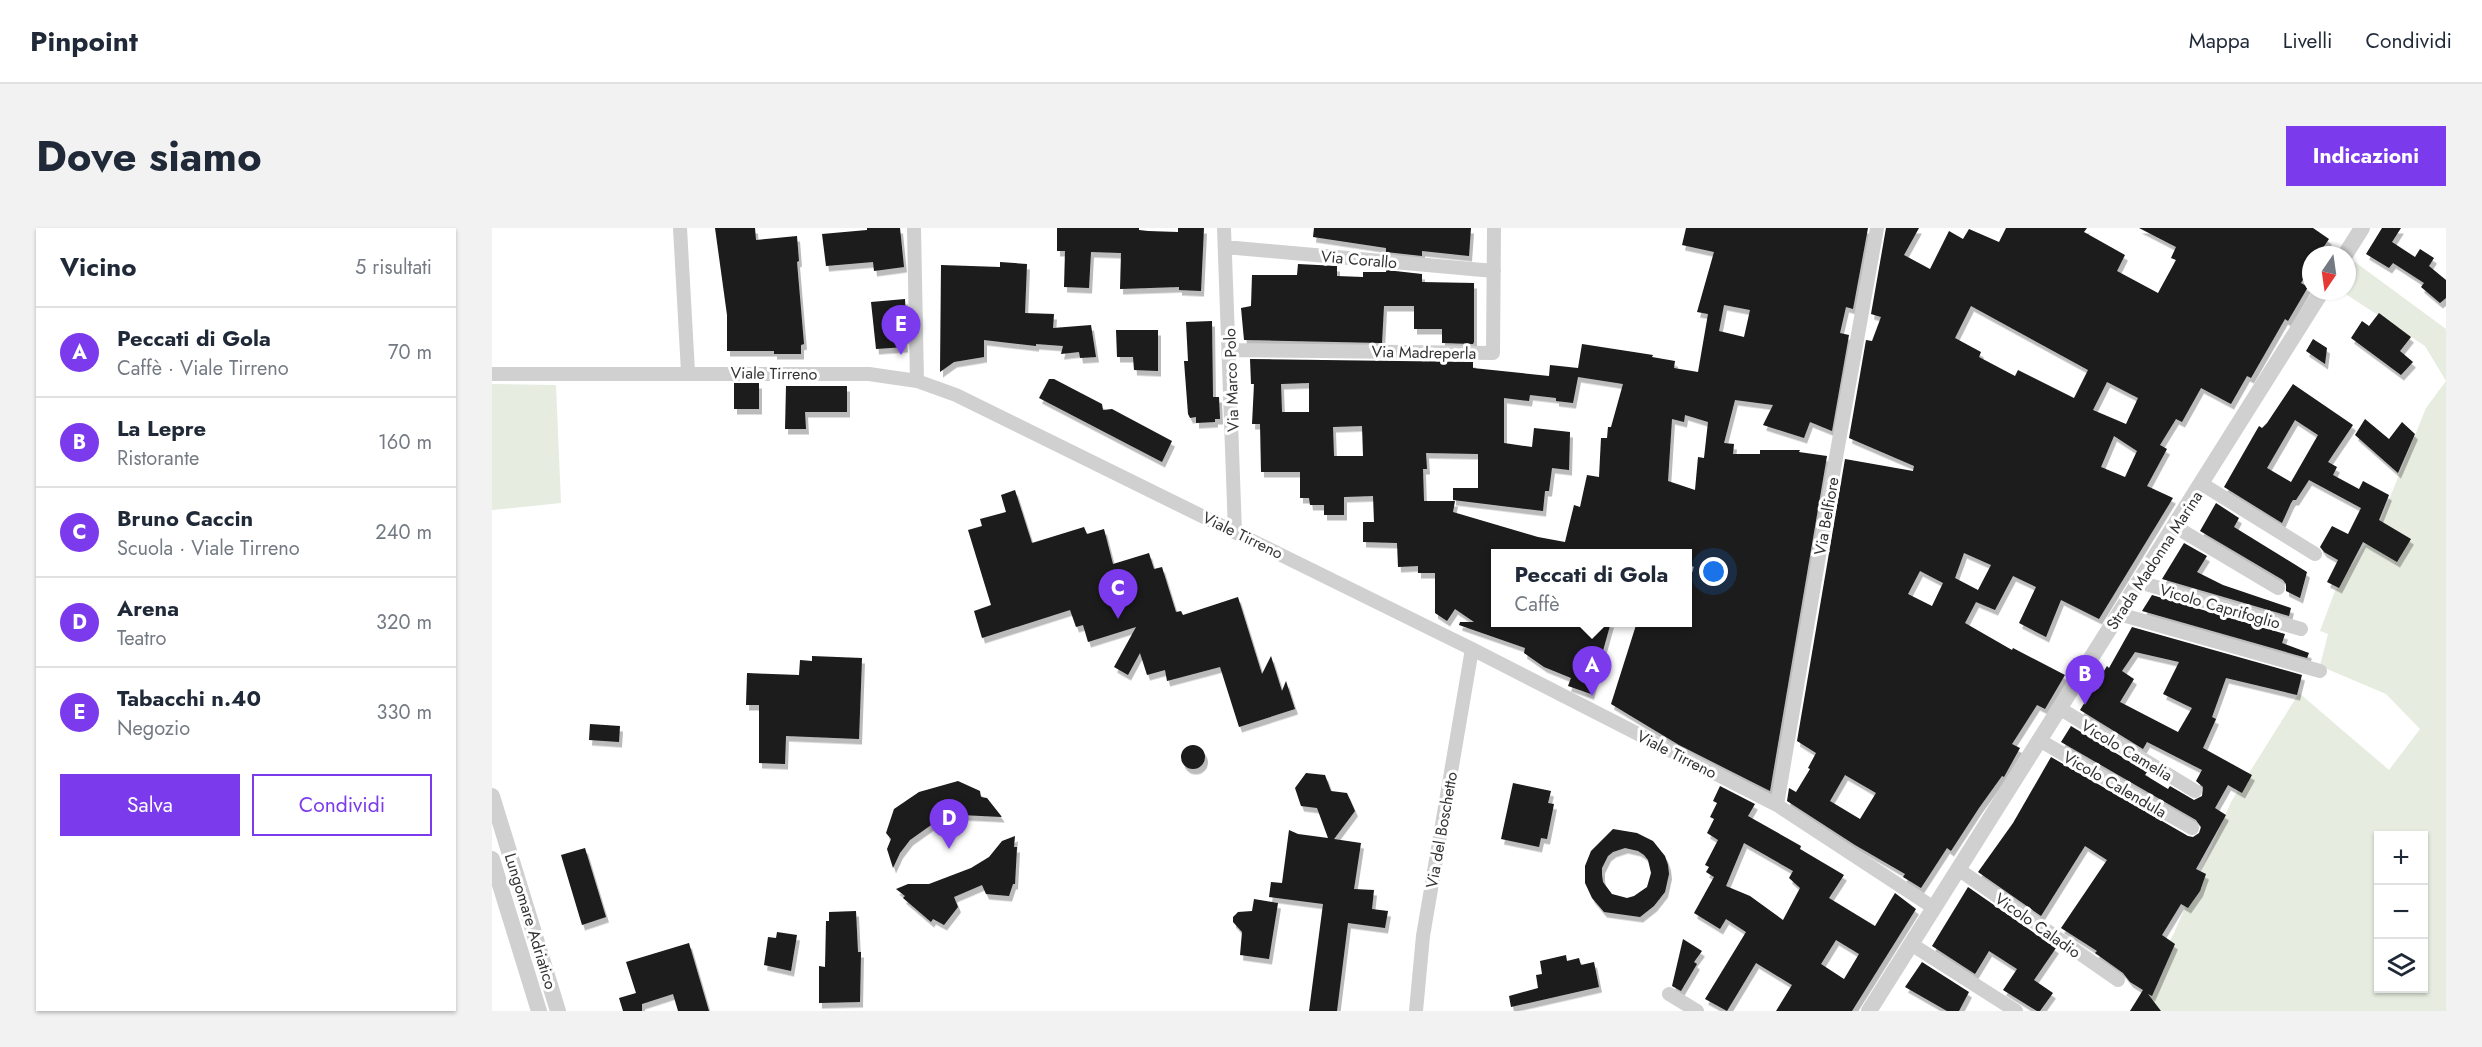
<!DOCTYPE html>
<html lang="it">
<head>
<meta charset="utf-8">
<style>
  :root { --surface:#fff; --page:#f2f2f3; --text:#1f2937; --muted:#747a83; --line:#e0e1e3; --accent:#7c3aed }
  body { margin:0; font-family:Jost,sans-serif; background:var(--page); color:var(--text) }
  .controls { position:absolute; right:18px; bottom:18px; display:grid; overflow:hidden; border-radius:0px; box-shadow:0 2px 4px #0004 }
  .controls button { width:54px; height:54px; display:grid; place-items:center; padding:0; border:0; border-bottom:2px solid var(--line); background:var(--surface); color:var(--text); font:30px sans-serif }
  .compass { position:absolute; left:1810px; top:18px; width:54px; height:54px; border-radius:50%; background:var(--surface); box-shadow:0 2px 4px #0004; rotate:193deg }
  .you { position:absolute; left:1222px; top:344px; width:21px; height:21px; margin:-15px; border:4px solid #fff; border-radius:50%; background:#1a73e8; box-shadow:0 0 0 9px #1a73e833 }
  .badge { display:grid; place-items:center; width:39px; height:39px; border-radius:50%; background:var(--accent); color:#fff; font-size:20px; font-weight:700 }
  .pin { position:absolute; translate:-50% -50px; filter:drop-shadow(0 2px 3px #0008) }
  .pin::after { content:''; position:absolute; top:32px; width:21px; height:18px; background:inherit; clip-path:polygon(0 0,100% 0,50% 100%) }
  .popup { position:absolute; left:999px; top:321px; width:201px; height:78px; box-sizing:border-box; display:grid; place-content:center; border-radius:0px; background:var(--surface); filter:drop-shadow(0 2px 4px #0005); font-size:20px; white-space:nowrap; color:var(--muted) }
  .popup b { font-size:22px; color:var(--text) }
  .popup::after { content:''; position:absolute; left:50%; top:100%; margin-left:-12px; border:12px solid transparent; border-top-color:var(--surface) }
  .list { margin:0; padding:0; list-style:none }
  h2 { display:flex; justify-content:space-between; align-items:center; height:78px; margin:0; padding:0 24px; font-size:26px }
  h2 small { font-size:20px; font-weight:400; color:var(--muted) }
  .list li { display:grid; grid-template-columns:39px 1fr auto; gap:18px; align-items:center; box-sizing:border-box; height:90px; padding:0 24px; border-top:2px solid var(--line) }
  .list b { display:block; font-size:22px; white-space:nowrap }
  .list p { margin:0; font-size:20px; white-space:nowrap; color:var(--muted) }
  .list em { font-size:20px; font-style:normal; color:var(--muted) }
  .actions { display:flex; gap:12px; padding:18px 24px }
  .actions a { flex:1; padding:14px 0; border:2px solid var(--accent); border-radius:0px; text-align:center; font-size:21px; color:var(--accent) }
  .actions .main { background:var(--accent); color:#fff }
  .icon { flex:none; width:33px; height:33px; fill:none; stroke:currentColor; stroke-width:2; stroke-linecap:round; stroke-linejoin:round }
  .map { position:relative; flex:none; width:1954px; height:783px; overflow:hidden; border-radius:0px }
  header { display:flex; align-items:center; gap:36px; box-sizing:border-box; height:84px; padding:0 30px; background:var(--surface); border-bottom:2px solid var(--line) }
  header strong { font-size:28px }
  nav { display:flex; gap:33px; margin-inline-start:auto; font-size:21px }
  .intro { display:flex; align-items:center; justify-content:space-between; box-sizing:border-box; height:144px; padding:0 36px }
  h1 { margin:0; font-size:42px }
  .button { padding:15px 27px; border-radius:0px; background:var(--accent); color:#fff; font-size:21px; font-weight:700 }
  main { display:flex; gap:36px; padding:0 36px }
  aside { flex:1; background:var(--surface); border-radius:0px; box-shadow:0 2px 4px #0004 }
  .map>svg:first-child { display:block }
  .green { fill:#e6ecdf; fill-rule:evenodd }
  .building { fill:#1a1a1a; fill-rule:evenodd; filter:url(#shadow) }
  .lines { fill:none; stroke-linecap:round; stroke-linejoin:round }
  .minor { stroke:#d0d0d0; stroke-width:14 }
  .tertiary { stroke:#d0d0d0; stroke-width:16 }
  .labels { text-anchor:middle; stroke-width:6; stroke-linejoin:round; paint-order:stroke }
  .street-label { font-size:16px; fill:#333; stroke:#fff }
</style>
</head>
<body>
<header>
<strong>Pinpoint</strong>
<nav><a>Mappa</a><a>Livelli</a><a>Condividi</a></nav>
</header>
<div class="intro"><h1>Dove siamo</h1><a class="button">Indicazioni</a></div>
<main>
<aside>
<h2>Vicino<small>5 risultati</small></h2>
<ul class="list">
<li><span class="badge">A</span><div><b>Peccati di Gola</b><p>Caffè · Viale Tirreno</p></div><em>70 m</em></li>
<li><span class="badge">B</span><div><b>La Lepre</b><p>Ristorante</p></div><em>160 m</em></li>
<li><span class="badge">C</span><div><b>Bruno Caccin</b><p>Scuola · Viale Tirreno</p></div><em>240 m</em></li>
<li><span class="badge">D</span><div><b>Arena</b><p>Teatro</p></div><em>320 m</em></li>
<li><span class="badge">E</span><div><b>Tabacchi n.40</b><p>Negozio</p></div><em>330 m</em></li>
</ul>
<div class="actions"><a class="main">Salva</a><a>Condividi</a></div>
</aside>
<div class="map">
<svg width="1954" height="783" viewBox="0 0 1954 783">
  <defs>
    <filter id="shadow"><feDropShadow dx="3" dy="5.5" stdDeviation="0" flood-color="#0004"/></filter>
  </defs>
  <rect width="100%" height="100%" fill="#fff"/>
  <path class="green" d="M1863 34 1954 101V783H1640L1682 705 1739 574 1807 465 1897 542 1928 501 1894 466 1828 438 1836 406 1828 403 1843 363 1888 294 1934 180 1954 153 1933 118 1849 63H1855V46ZM1886 608H1932V760H1886Z
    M0 156 64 157 69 275 0 282Z"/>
  <path class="building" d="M223 0H263L264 12 305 8 307 33 305 34 312 116 309 117V126H282V123H235V87Z
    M375 0H408L412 39 382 43 381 34 334 38 330 6 375 2Z
    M565 0H647V2L656 3 686 4V0H712L709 63 687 62V59L628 61 629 25 599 24 597 60 572 59 573 23H565Z
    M822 0H979L977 28 930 23V28L894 24V20L821 9Z
    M1194 0H1376L1361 81 1354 79 1348 105 1357 107 1340 203 1318 194 1312 210 1271 197 1281 177 1243 172 1232 215 1242 216 1241 226H1268V222H1308L1307 224 1335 228 1278 563 1187 517 1119 476 1145 394H1185L1196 398V356L1202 339 1196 336V326H1004V394H1119L1099 466 1076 458 1079 450 1052 439 1032 425 1033 420 967 397 968 394H982L963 381 955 393 943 385V345H926V338L906 339 905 315 871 314V294H882L881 268 852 269V287H832V277H818L817 270H808V244H769L768 196H760L762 156H759L758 131 981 134V140L1057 148 1058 137 1086 140 1090 116 1161 127 1160 129 1183 133 1182 140 1206 144 1216 86 1205 84 1222 24 1190 17ZM1232 77 1258 82 1252 109 1227 103ZM1086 149 1131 156 1119 199H1116L1115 210H1109L1107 249 1095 247 1088 279 1082 277 1073 314 1046 309 961 284 963 273H932L931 241H935L934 225 986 226V260H961V272L1051 283 1053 263H1057L1060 240 1077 242 1078 204 1042 200 1040 219 1012 215V170L1037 173 1038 167 1064 170V173L1081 175ZM817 155V184H790L789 156ZM1193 187 1216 194 1212 230 1206 229 1203 262 1176 253 1180 191 1192 194ZM870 198 871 228H842L841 199Z
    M1394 0H1427L1412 27 1438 41 1457 3 1471 11 1477 1 1507 14 1514 0H1595L1592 4 1633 27 1625 43 1666 65 1684 32 1679 30 1684 19 1647 0H1821L1837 11 1826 27H1819V38L1809 55 1816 59 1796 93 1793 91 1759 150 1755 148 1739 176 1709 160 1690 194 1684 191 1668 217 1675 221 1655 258 1681 270 1607 391 1569 372 1554 409 1527 395 1544 359 1521 348 1503 382 1484 374 1473 395 1520 422 1521 420 1573 447 1553 481 1545 477 1520 516 1528 520 1512 549 1510 548 1487 580 1459 623 1455 620 1429 660 1411 649 1413 646 1363 617 1295 573 1297 560 1304 564 1318 541 1316 540 1324 525 1305 513 1353 231 1421 243 1422 238 1357 210 1374 112 1380 113 1389 89 1379 86ZM1479 78 1596 142 1582 170 1526 142 1523 148 1487 129 1489 124 1463 110ZM1615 154 1646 170 1634 196 1601 182ZM1622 208 1645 223 1633 249 1609 239ZM1472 325 1499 337 1486 362 1463 350ZM1428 343 1451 355 1440 378 1416 366ZM1353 547 1384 565 1368 591 1338 573Z
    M1890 0H1909L1900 14 1923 29 1928 21 1942 30 1937 38 1954 52V70L1948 75 1929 59 1932 55 1901 35 1897 40 1874 26Z
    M508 34 535 36 533 85 562 86 561 100 599 97 604 129 588 130 587 124 569 126 571 118 544 116V118L492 112V129L462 134 448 144 449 37 508 39Z
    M806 36 845 38V48L871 49V44H894V42L930 46V54L982 55V114L981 116 950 115V101H922V78H892L890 115 752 112 749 80 759 78 760 47H805Z
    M413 71 415 110H412L413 119 384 121 379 74Z
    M1887 85 1919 109 1908 123 1921 134 1909 147 1859 110 1870 93 1877 98Z
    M720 93 721 169H727L728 191H723V194L704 195V189L698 190 696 186 692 133H696L694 94Z
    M624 102H666V143L642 142 641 129H625Z
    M1821 111 1835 120 1833 136 1814 123Z
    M557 151H562L610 176 611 182 620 181 680 213 670 234 547 170Z
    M242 155H267V181H242Z
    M1801 156 1861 197 1836 234 1845 239 1841 247 1867 261 1871 253 1897 267 1887 292 1919 311 1905 334 1871 314 1847 360 1835 354 1846 332 1832 324 1828 319 1840 298 1856 306 1869 280 1817 252 1804 272H1801L1799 275 1790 295 1732 259 1767 198 1770 200 1775 195ZM1803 192 1826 207 1799 254 1775 240Z
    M294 158H355V184H313L314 201H293Z
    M1873 191 1897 211 1910 194 1923 206 1906 245 1863 207Z
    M523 262 540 315 592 299 595 306 612 301 621 336 657 325 662 341 670 339 684 384 689 383 691 387 746 369 770 446 779 428 790 463 794 453 803 481 747 499 728 439 675 453 673 442 655 447 648 425 636 447 622 439 644 399 596 414 591 397 584 399 578 382 490 410 482 383 499 377 476 302 490 298 488 291 514 284 509 267Z
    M1724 275 1747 290 1742 299 1815 344 1808 370 1794 363V356L1791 352 1708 303Z
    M1692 315 1715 328 1705 344 1731 357 1799 380 1797 388 1670 351Z
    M1660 367 1793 406 1790 415 1817 425 1815 430 1650 383Z
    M1640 399 1810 447 1805 467 1734 450 1720 489 1724 491 1711 520 1760 547 1750 565 1736 557 1723 580 1734 587 1704 641 1714 646 1708 663 1696 680 1689 676 1670 707 1683 716 1660 768 1656 766 1669 783H1638L1651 762 1638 754 1631 745 1603 725 1605 723 1569 700 1615 632 1593 618 1549 688 1486 644 1521 595 1559 529 1696 608 1701 609 1707 605 1709 599 1704 592 1569 514 1579 498 1655 544 1653 547 1676 561 1678 558 1702 572 1710 568 1711 559 1704 553 1710 542 1655 514 1651 521 1588 482 1615 438 1617 440ZM1643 424 1687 434 1671 466 1700 480 1686 504 1628 474 1642 451 1630 443Z
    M320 428 370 430 367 511 294 508 293 536 267 535V477H254L255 445 307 447 308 432 320 433Z
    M98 496 128 498 127 514 97 512Z
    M689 529a12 12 0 1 1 24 0a12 12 0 1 1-24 0Z
    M814 545 833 547 839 563 855 565 863 583 842 611 869 615 862 661 882 662 880 681 896 683 893 700 856 695 845 783H817L831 676 777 669 779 654 790 655 797 602 806 606 836 610 825 580 809 578 803 560Z
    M466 553 488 563 489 569 495 570 510 589 469 587 442 595 418 612 408 625 401 640 395 621 399 611 394 605 402 581 427 564Z
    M1021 555 1059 563 1056 575 1062 576 1055 611 1049 610 1047 619 1009 611Z
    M1228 558 1263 576 1256 588 1309 618 1308 621 1352 647 1337 670 1383 698 1403 665 1424 681 1360 783H1284L1300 757 1264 735 1235 783 1213 771 1254 704 1234 691 1228 701 1202 685 1222 649 1214 644 1217 639 1213 637 1226 612 1215 605 1222 591 1218 589 1225 575 1221 573ZM1252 615 1301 643 1297 650 1308 660 1291 692 1258 668 1234 658ZM1344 712 1367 726 1352 751 1329 736Z
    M1121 601 1145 605 1161 613 1173 628 1176 637 1177 646 1173 664 1162 678 1148 689 1112 684 1100 670 1093 655V638L1099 623ZM1133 620 1146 623 1152 627 1156 632 1159 645 1155 659 1142 668 1135 670 1120 666 1111 654 1110 647V640L1116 628 1121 624Z
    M523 608 522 619H525L523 656H521L517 668 494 666 490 657 462 669 466 679 452 697 441 691 439 694 411 670 413 668 404 661 416 656H437L479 640 497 629 510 613Z
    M93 620 114 689 90 697 69 627Z
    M1476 659 1564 720 1542 752 1561 765 1548 783H1545L1511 762 1525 741 1497 723 1483 746 1440 718Z
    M762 671 786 675 777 731 748 727 750 704 741 694V689L746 684 760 683Z
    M364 683 366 724H369L368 774 327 775V738L333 739 334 693H337V684Z
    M285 704 305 707 299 743 272 737 276 709 284 710Z
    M1191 711 1210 723 1202 734 1205 736 1189 763 1180 758Z
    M197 715 217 783H186L181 766 150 776V783H131L127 770 144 765 134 734Z
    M1074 727 1075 733 1087 730 1089 737 1102 734 1107 759 1019 779 1017 768 1046 760 1044 747 1050 746 1048 733Z
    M1430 734 1477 764 1467 783H1455L1413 759Z"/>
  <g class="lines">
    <path class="minor" d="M188 0 196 144
      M422 0 425 153
      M732 0 743 304
      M733 19 1002 43
      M738 122 1001 125 1002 0
      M0 146H377L425 153 464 167 980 421 1285 577 1442 680
      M1710 256 1823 326
      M1682 298 1786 360
      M1647 354 1809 401
      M1627 386 1828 443
      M1567 480 1703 563
      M1547 512 1700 600
      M1285 577 1338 263 1385 0
      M1466 641 1626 752
      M1419 716 1524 783
      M1177 766 1205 783
      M924 783 931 708 980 421"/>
    <path class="tertiary" d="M1853 27 1870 0
      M0 568 66 783
      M0 631 47 783
      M1377 783 1830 63"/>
  </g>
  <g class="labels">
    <g class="street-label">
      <text transform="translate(867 31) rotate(5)" y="6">Via Corallo</text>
      <text transform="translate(932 124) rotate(1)" y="6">Via Madreperla</text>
      <text transform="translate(282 145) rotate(1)" y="6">Viale Tirreno</text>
      <text transform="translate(739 152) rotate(-92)" y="6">Via Marco Polo</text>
      <text transform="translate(1334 288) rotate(-80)" y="6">Via Belfiore</text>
      <text transform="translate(751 307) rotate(26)" y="6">Viale Tirreno</text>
      <text transform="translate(1662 332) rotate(-57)" y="6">Strada Madonna Marina</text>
      <text transform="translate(1728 378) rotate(16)" y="6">Vicolo Caprifoglio</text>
      <text transform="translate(1635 522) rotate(31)" y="6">Vicolo Camelia</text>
      <text transform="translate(1185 526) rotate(27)" y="6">Viale Tirreno</text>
      <text transform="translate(1623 556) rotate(30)" y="6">Vicolo Calendula</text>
      <text transform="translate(949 602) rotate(-80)" y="6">Via del Boschetto</text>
      <text transform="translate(39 693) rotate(73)" y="6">Lungomare Adriatico</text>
      <text transform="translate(1546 697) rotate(35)" y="6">Vicolo Caladio</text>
    </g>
  </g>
</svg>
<div class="controls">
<button>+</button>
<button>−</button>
<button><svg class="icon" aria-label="layers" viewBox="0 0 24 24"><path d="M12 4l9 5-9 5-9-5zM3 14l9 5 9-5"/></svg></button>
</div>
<svg class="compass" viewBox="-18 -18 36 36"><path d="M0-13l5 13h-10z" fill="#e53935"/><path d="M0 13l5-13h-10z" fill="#747a83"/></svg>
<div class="you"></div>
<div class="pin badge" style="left:1100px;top:468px">A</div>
<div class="popup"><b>Peccati di Gola</b>Caffè</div>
<div class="pin badge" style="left:1593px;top:477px">B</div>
<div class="pin badge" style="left:626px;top:391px">C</div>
<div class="pin badge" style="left:457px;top:621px">D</div>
<div class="pin badge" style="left:409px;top:127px">E</div>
</div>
</main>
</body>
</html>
